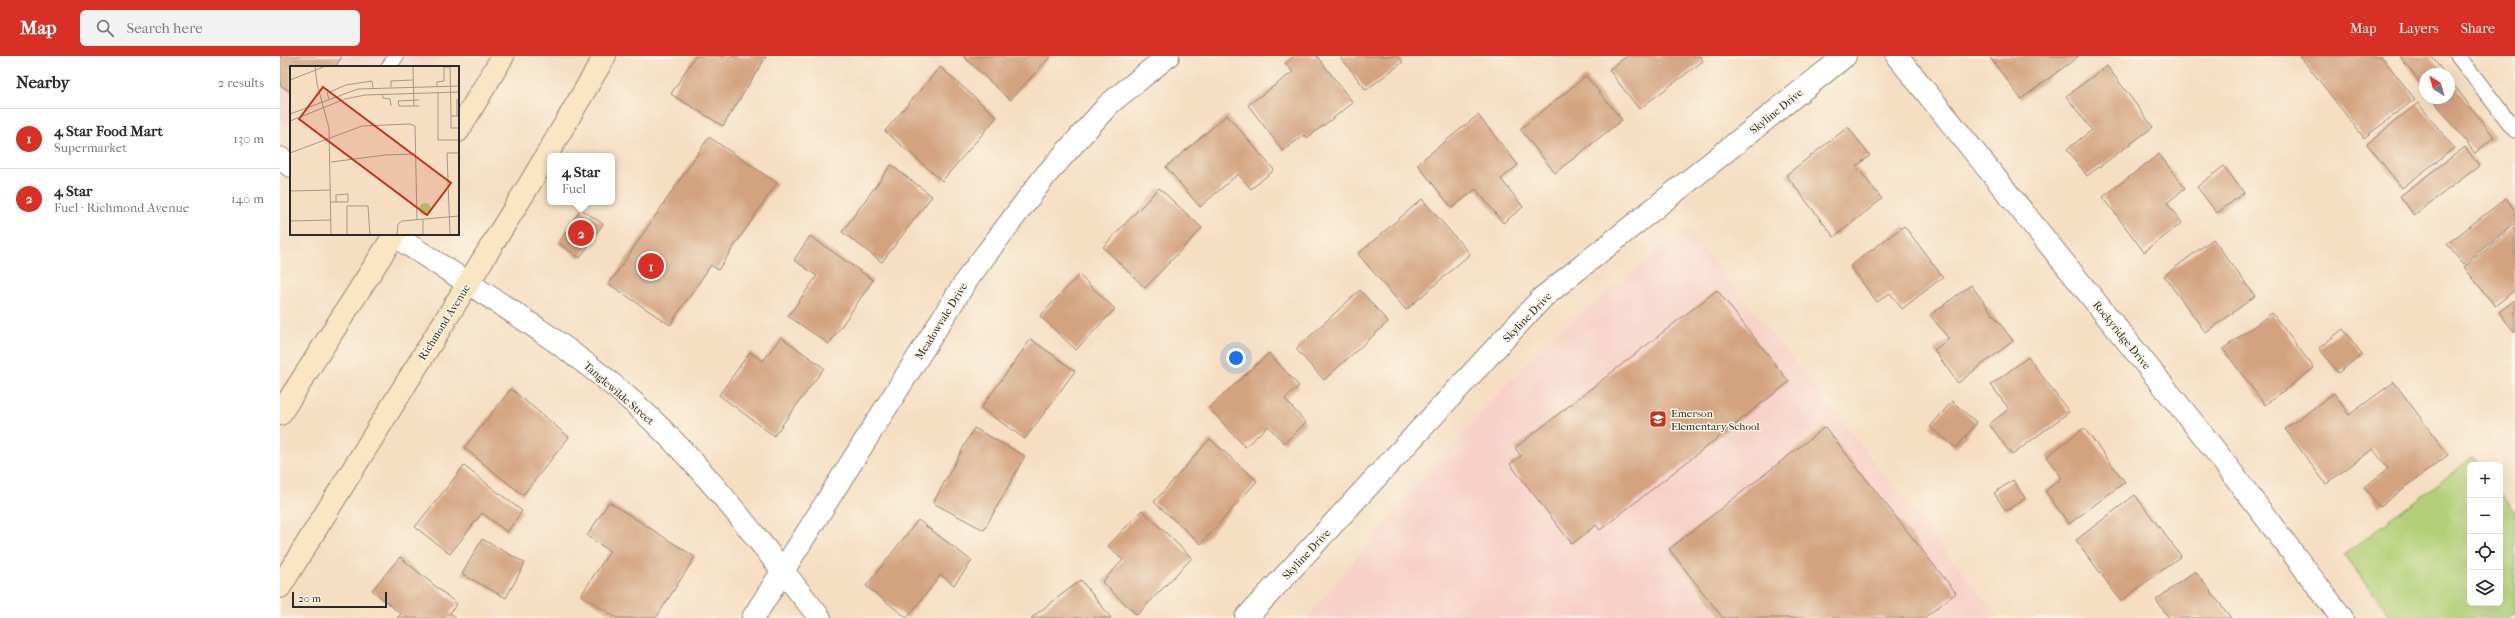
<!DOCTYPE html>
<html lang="en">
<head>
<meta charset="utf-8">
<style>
  :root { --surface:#fff; --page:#f2f2f3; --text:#2b2b33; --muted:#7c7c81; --line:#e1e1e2; --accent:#d93025 }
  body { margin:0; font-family:"IM FELL French Canon",serif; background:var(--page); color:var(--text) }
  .controls { position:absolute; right:12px; bottom:12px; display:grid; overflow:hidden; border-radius:6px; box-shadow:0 4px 16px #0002 }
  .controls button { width:36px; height:36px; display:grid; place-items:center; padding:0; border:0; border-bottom:1px solid var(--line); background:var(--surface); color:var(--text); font:20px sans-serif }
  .compass { position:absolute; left:2139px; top:12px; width:36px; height:36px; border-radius:50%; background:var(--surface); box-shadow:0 4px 16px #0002; rotate:323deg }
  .scale { position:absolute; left:12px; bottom:10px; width:95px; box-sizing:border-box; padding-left:4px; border:2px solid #2b2b2b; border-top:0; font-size:11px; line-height:14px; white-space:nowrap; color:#2b2b2b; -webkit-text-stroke:3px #fcf5e5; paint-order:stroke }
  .you { position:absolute; left:956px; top:302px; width:14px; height:14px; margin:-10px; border:3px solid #fff; border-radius:50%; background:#1a73e8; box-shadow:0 0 0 6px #1a73e833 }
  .badge { display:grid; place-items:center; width:26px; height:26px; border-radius:50%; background:var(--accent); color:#fff; font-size:13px; font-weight:700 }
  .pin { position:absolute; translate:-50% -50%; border:2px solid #fff; box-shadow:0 1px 4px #0006 }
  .popup { position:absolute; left:267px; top:97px; width:68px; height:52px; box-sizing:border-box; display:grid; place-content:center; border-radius:6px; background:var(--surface); filter:drop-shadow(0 1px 3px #0005); font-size:13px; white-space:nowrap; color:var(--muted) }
  .popup b { font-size:15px; color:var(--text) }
  .popup::after { content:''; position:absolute; left:50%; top:100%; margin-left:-8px; border:8px solid transparent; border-top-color:var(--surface) }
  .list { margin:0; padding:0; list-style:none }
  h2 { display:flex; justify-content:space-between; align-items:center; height:52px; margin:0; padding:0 16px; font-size:17px }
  h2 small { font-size:13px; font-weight:400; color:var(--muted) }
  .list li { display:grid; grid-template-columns:26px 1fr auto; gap:12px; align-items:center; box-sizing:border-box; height:60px; padding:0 16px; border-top:1px solid var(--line) }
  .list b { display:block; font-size:15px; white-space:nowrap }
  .list p { margin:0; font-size:13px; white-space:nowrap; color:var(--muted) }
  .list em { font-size:13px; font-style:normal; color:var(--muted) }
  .icon { flex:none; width:22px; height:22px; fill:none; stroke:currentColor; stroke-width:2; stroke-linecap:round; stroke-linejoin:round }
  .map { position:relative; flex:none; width:2235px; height:562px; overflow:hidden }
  header { display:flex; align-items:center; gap:24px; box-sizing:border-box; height:56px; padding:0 20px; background:var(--accent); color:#fff }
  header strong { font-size:19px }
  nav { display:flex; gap:22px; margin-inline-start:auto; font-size:14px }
  .search { width:280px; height:36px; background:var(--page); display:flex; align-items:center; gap:10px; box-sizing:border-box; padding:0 14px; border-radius:6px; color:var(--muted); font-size:15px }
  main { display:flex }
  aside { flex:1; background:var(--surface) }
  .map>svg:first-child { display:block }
  .built { fill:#f7d1c8 }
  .green { fill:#b2d078; stroke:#6e7e52 }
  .building { fill:#d3a37f }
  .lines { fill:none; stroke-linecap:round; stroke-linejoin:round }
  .service-casing { stroke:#908476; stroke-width:17 }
  .minor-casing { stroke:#908476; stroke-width:24 }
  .tertiary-casing { stroke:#908476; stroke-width:24 }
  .secondary-casing { stroke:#908476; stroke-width:24 }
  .service { stroke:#fff; stroke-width:15 }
  .minor { stroke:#fff; stroke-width:22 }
  .tertiary { stroke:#fff; stroke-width:22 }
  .secondary { stroke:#fbe6c4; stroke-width:22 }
  .labels { text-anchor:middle; stroke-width:3; stroke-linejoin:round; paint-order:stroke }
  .street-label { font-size:11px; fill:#2b2b2b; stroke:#fcf5e5 }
  .poi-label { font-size:11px; fill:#2b2b2b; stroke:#fcf5e5; text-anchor:start }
  .inset-road { fill:none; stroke:#a49686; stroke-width:1 }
  .view { fill:#c8321e; fill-opacity:0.15; stroke:#c8321e; stroke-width:2 }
  .inset-edge { fill:none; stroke:#2b2b2b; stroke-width:2 }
</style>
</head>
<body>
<header>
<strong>Map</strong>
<div class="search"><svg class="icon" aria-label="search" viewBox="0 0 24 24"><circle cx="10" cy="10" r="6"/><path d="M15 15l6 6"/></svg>Search here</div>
<nav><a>Map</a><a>Layers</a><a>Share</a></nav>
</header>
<main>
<aside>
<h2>Nearby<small>2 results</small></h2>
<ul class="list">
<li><span class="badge">1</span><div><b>4 Star Food Mart</b><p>Supermarket</p></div><em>130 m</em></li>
<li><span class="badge">2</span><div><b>4 Star</b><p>Fuel · Richmond Avenue</p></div><em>140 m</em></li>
</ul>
</aside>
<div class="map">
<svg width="2235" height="562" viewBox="0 0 2235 562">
  <rect width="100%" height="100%" fill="#fcf5e5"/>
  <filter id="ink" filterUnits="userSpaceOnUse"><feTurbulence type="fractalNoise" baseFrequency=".025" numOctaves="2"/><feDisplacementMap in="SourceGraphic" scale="8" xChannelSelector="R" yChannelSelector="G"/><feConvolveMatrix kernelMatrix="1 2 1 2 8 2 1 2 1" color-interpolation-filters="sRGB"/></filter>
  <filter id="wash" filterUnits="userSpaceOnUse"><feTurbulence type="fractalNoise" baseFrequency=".012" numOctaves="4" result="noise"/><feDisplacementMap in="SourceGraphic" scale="16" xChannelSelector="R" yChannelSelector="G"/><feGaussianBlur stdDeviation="0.9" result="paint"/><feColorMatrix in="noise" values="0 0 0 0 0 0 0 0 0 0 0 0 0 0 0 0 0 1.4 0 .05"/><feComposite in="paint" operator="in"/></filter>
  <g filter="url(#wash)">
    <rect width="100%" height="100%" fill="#f5dec2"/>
    <path class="built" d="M0 0H159L152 11H11V71L0 62Z
      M1407 172 1719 562H1027L1129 438 1264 287Z"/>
    <path class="green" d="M2193 401 2200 409H2190V547H2220V436L2235 455V558L2230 562H2112L2064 499Z"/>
    <g id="blocks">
      <path class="building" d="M0 0H62L55 11H11V36L0 29Z
        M415 0 486 1 443 70 391 38Z
        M683 0H771L730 44Z
        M1014 0H1037L1073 47 1027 82 1024 79 1003 95 968 49 1013 16 1005 7Z
        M1060 0H1118L1123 6 1086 34Z
        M1347 0H1420L1423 5 1359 53 1329 14Z
        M1709 0H1799L1741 43Z
        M2020 0H2101L2135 43 2084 82Z
        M2120 0H2151L2165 18H2145V33Z
        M1827 10 1873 71 1807 120 1787 93 1812 74 1786 40Z
        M660 11 717 61 662 125 605 75Z
        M1306 20 1342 64 1275 117 1240 73Z
        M2169 23 2214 81 2195 97 2152 42H2169Z
        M2138 47 2174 92 2122 132 2087 88Z
        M947 59 994 114 971 133 958 118 920 151 886 111Z
        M1198 59 1238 109 1221 123 1243 151 1223 167 1196 133 1172 152 1137 108Z
        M1568 71 1590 100 1576 110 1602 143 1554 181 1506 119Z
        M429 81 497 127 438 214 431 209 390 269 329 228Z
        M2185 91 2199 110 2134 159 2120 140Z
        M1879 98 1905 132 1887 147 1902 167 1864 196 1823 141Z
        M611 109 652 140 602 206 562 176Z
        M1944 110 1964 137 1937 157 1917 131Z
        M879 132 922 172 865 232 823 191Z
        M2226 142 2235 155V167L2184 208 2167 188Z
        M1142 143 1190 198 1126 254 1078 198Z
        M301 153 323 168 300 202 278 187Z
        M1624 170 1663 221 1622 253 1610 237 1597 246 1570 210Z
        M2235 171V234L2215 250 2184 211Z
        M530 180 593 224 549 288 508 260 537 220 514 204Z
        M1933 183 1975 240 1926 277 1884 220Z
        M799 219 835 253 796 294 760 260Z
        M1691 229 1733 285 1678 327 1654 294 1669 283 1650 259Z
        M1080 234 1108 266 1044 324 1016 293Z
        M1437 234 1509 326 1320 474 1316 469 1292 488 1230 408 1241 400 1235 392Z
        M2235 244V277L2219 256Z
        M1992 257 2034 312 1985 349 1943 293Z
        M2063 273 2082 298 2058 317 2039 292Z
        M501 281 544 312 494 380 439 339 470 296 483 305Z
        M751 283 795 315 745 383 701 352Z
        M989 297 1019 330 1005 343 1026 367 1004 387 988 370 965 391 929 352Z
        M1748 301 1789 356 1732 399 1709 368 1729 353 1711 329Z
        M2114 326 2168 399 2099 451 2084 431 2108 413 2093 393 2046 428 2005 373 2054 337 2069 359Z
        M231 333 289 381 243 439 184 392Z
        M1672 345 1697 367 1676 392 1650 371Z
        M1545 371 1676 537 1644 562H1443L1389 493Z
        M694 372 745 400 704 474 653 447Z
        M1804 372 1845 426 1789 468 1765 435 1782 422 1766 401Z
        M930 383 977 425 921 488 874 446Z
        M184 410 242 455 227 476 202 457 170 498 135 471Z
        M1733 424 1745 442 1726 455 1714 437Z
        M1855 439 1901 500 1841 545 1796 484Z
        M329 446 415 501 376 562H337L301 539 330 495 307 480Z
        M862 454 912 502 857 559 822 526 843 504 828 490Z
        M638 464 692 505 674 529 661 519 627 562 586 530Z
        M202 483 245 507 226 542 182 518Z
        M120 501 177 548 170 557 176 562H117L121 558 92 534Z
        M1915 515 1951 562H1889L1876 544Z
        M801 524 831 562H751Z"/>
    </g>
  </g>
  <g filter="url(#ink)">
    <use href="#blocks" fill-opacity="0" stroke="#908476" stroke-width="1"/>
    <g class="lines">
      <g class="service-casing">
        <path id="service" d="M2178 0 2235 74
          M109 11 116 0"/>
      </g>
      <g class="minor-casing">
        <path id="minor" d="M1617 0 1927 384 2062 562
          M473 562 688 222 765 120 829 48 888 0
          M966 562 1262 242 1565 0"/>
      </g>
      <g class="tertiary-casing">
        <path id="tertiary" d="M0 102 11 110
          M112 178C194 232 281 282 354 347 425 411 481 488 540 562"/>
      </g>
      <g class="secondary-casing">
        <path id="secondary" d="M178 75 223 0
          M0 358 115 178
          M0 531 249 129 325 0"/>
      </g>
      <use href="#service" class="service"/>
      <use href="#minor" class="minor"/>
      <use href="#tertiary" class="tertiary"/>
      <use href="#secondary" class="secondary"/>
    </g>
  </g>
  <defs>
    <g id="school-square" transform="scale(0.9)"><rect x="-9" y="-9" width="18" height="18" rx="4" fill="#c8321e" stroke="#fcf5e5"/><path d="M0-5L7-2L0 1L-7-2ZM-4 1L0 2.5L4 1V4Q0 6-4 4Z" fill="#fff"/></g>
  </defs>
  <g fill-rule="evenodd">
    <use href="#school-square" x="1378" y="363"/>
  </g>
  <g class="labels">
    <g class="street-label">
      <text transform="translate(1496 55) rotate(-39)" y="4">Skyline Drive</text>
      <text transform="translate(1247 261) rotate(-46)" y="4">Skyline Drive</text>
      <text transform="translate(661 265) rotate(-58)" y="4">Meadowvale Drive</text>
      <text transform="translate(164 266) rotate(-58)" y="4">Richmond Avenue</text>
      <text transform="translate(1842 279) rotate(51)" y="4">Rockyridge Drive</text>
      <text transform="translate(339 337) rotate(41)" y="4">Tanglewilde Street</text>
      <text transform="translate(1026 498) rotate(-47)" y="4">Skyline Drive</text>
    </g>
    <g class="poi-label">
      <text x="1391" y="361">Emerson<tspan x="1391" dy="13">Elementary School</tspan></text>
    </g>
  </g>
  <g transform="translate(10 10)">
    <rect width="169" height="169" fill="#f5dec2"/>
    <path d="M129 143a6 6 0 1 1 12 0a6 6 0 1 1-12 0Z" fill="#b2d078"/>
    <path class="inset-road" d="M25 0 27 18 39 62 41 169M123 0 124 40H129M160 0 161 50H169M0 14 36 0M147 20V16L154 15V1H160M101 21V15L123 14M148 26V74H169M92 28 93 32 100 33 101 40M39 33 37 27 56 19 82 15 83 22M167 33V50M124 40H109L108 35 129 34M0 48 68 23 169 20M161 50V62H169M0 55 55 33 75 29 169 26M0 87 72 60 120 58 125 60 127 154M41 96 95 89 125 88M0 125 41 124M41 136H58V128L46 129V136M133 154V169M0 155 41 154M57 169V140H78L80 169M107 169 108 158 112 155 169 150M160 169 157 87H169"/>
    <path class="view" d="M33 21 161 117 137 149 9 53Z"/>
    <rect width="169" height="169" class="inset-edge"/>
  </g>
</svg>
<div class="controls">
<button>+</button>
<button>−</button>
<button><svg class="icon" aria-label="locate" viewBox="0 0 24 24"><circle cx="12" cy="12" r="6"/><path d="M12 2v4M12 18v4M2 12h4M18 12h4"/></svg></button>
<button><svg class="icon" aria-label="layers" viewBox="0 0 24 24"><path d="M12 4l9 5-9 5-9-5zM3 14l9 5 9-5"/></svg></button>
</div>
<svg class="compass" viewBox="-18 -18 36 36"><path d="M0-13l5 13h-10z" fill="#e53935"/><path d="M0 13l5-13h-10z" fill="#7c7c81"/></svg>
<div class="scale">20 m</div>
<div class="you"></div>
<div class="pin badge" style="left:371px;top:210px">1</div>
<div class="pin badge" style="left:301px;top:177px">2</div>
<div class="popup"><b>4 Star</b>Fuel</div>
</div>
</main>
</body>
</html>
